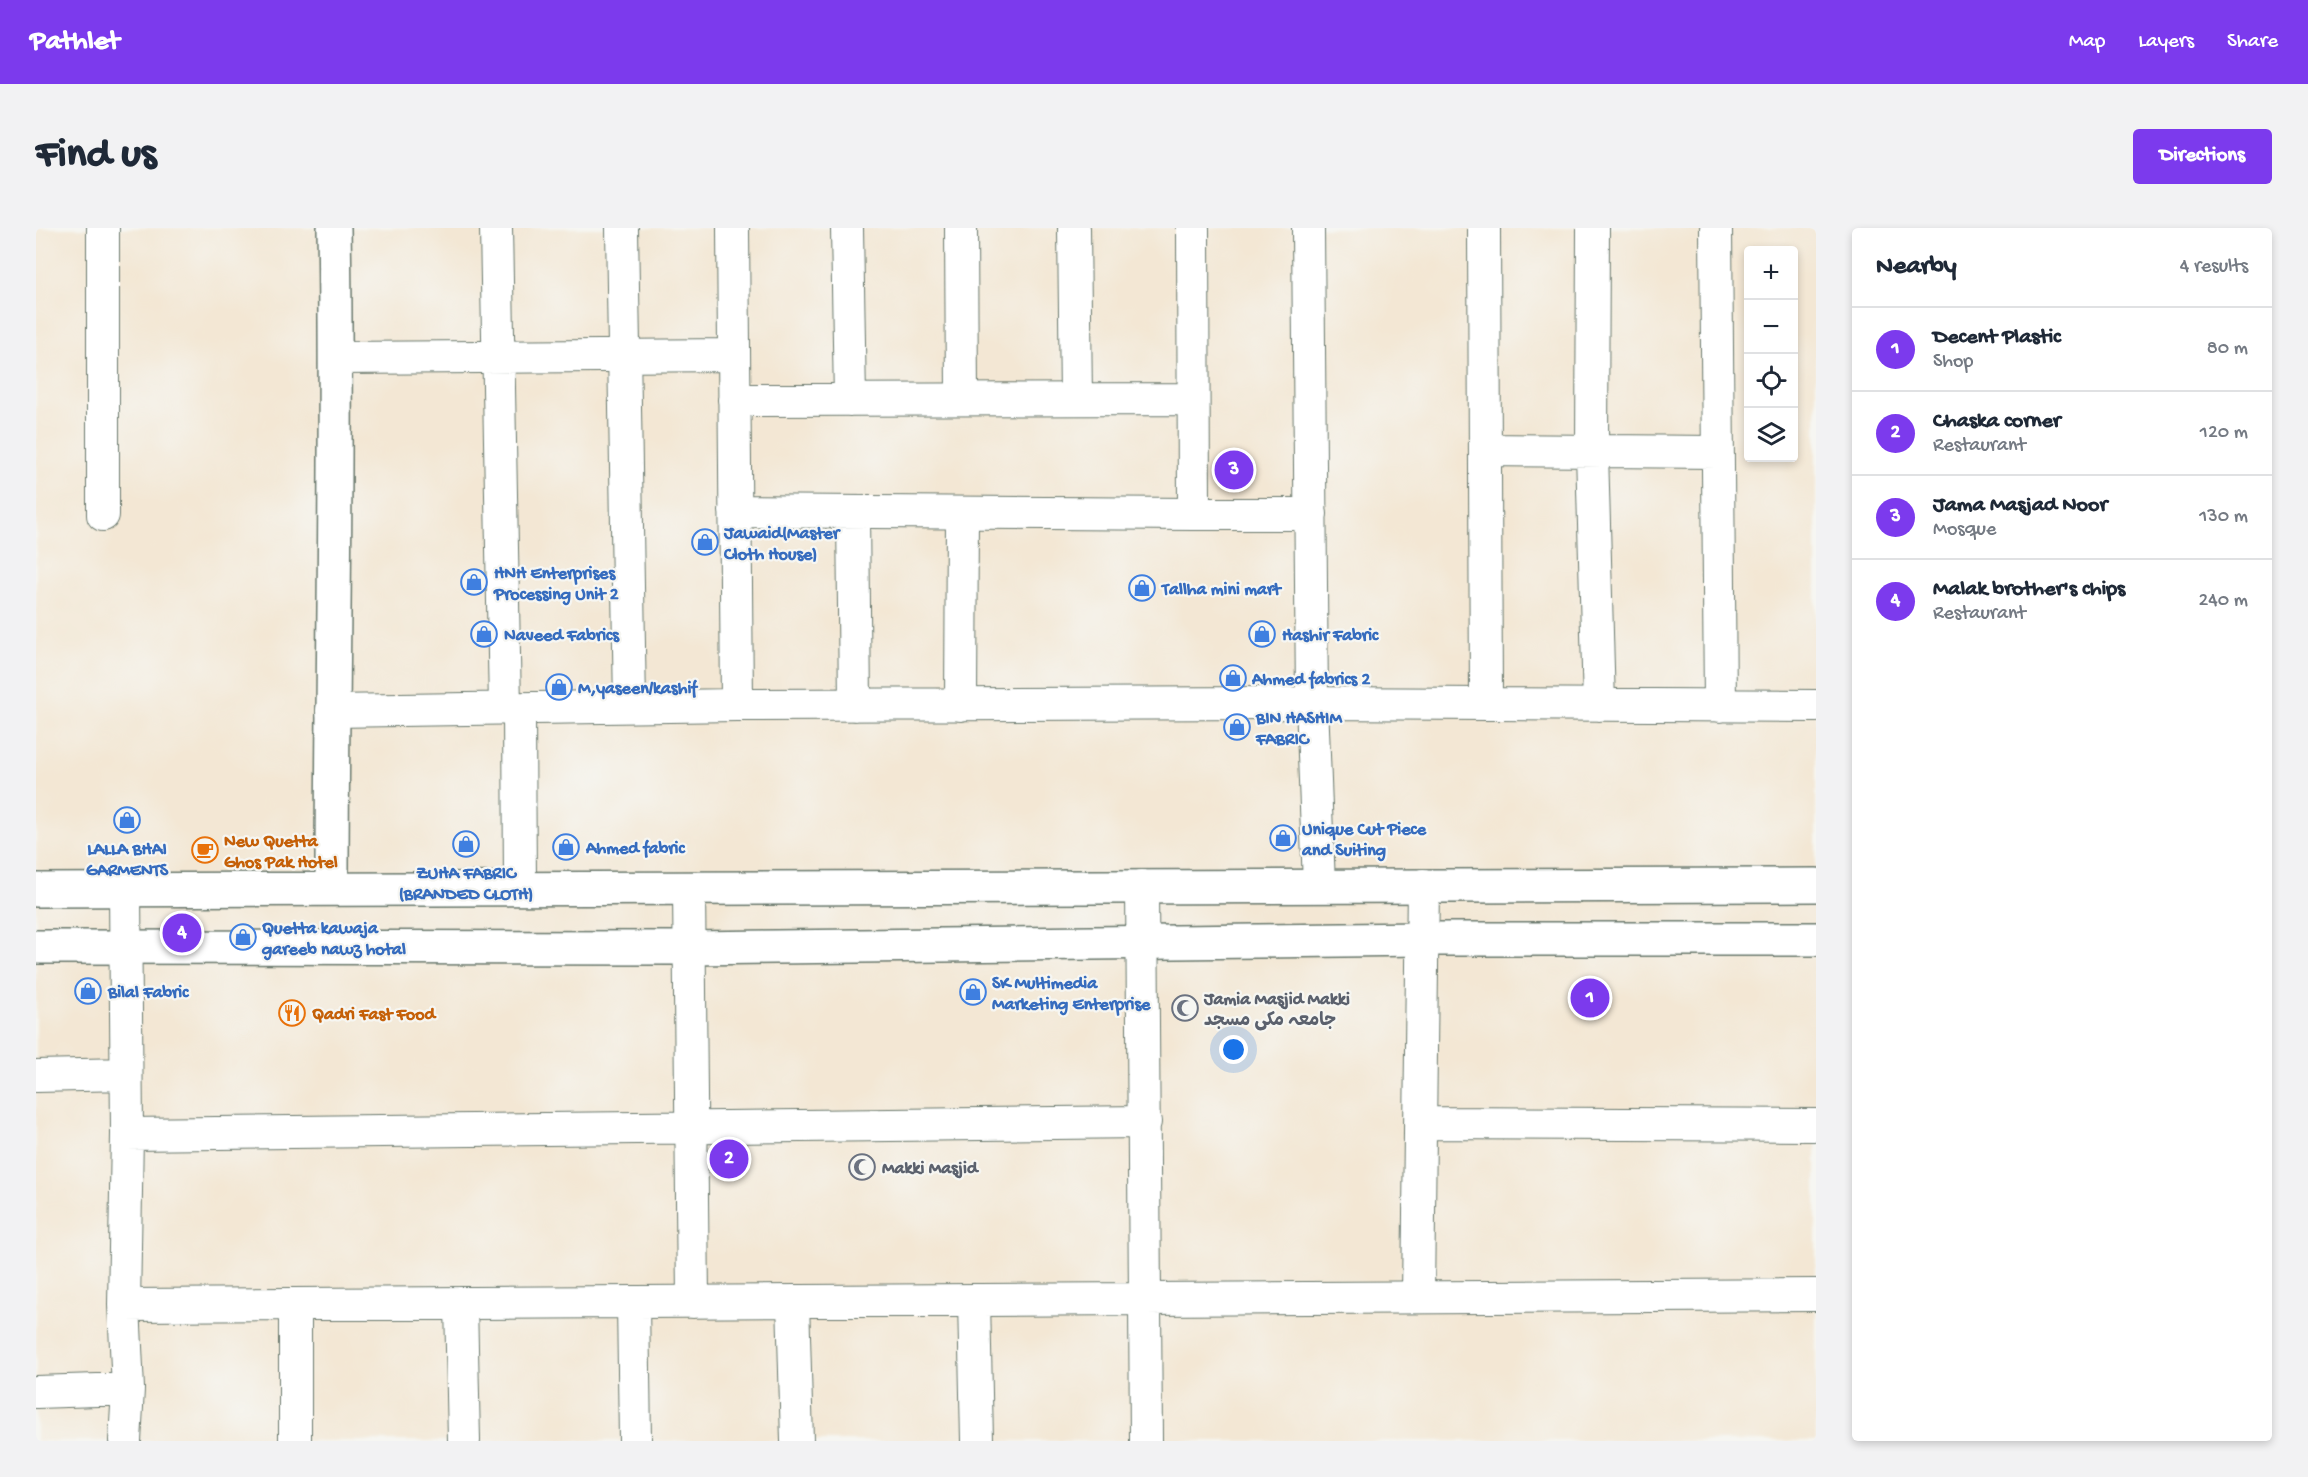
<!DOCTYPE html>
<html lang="en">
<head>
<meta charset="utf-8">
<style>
  :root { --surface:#fff; --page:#f2f2f3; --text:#1f2937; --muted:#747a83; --line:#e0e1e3; --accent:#7c3aed }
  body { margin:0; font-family:"Gochi Hand","Playpen Sans Arabic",sans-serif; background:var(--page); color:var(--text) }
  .controls { position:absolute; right:18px; top:18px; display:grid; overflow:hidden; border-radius:6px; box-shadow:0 3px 9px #0003 }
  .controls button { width:54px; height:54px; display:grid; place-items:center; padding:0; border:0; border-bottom:2px solid var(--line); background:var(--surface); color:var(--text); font:30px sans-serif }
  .you { position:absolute; left:1198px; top:822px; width:21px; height:21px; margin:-15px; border:4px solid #fff; border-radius:50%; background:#1a73e8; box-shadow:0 0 0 9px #1a73e833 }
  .badge { display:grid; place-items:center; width:39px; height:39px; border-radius:50%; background:var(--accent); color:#fff; font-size:20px; font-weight:700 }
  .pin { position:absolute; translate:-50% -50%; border:3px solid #fff; box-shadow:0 2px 6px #0006 }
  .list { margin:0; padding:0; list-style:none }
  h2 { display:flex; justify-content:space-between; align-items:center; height:78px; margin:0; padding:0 24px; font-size:26px }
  h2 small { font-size:20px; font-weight:400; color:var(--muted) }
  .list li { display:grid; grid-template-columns:39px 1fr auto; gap:18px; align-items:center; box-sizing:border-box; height:84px; padding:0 24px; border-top:2px solid var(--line) }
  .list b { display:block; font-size:22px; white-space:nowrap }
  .list p { margin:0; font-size:20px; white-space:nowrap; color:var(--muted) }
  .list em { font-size:20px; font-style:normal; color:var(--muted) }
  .icon { flex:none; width:33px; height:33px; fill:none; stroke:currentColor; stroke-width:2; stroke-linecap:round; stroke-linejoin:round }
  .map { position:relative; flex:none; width:1780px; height:1213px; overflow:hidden; border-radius:6px }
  header { display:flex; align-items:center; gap:36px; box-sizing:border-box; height:84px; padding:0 30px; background:var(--accent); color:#fff }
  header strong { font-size:28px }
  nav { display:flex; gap:33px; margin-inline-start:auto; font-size:21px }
  .intro { display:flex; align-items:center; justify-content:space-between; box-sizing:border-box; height:144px; padding:0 36px }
  h1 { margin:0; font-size:42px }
  .button { padding:15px 27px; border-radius:6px; background:var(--accent); color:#fff; font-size:21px; font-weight:700 }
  main { display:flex; gap:36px; padding:0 36px }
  aside { flex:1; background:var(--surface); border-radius:6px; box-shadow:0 3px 9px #0003 }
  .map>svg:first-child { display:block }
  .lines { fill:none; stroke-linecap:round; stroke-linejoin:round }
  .minor-casing { stroke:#69786c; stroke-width:34 }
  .tertiary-casing { stroke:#69786c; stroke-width:36 }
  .minor { stroke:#fff; stroke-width:32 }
  .tertiary { stroke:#fff; stroke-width:33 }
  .labels { text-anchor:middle; stroke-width:4.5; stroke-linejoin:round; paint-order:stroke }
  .shop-label { font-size:18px; font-weight:bold; fill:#366cbe; stroke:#f6f6f2; text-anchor:start }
  .food-label { font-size:18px; font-weight:bold; fill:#c56008; stroke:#f6f6f2; text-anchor:start }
  .worship-label { font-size:18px; font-weight:bold; fill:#5b616d; stroke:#f6f6f2; text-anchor:start }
</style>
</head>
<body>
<header>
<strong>Pathlet</strong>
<nav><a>Map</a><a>Layers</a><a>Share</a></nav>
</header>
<div class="intro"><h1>Find us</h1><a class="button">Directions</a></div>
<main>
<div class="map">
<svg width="1780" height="1213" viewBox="0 0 1780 1213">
  <rect width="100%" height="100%" fill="#f6f6f2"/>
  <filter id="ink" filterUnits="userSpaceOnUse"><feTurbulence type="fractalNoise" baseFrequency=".0167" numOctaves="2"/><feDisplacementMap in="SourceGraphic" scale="12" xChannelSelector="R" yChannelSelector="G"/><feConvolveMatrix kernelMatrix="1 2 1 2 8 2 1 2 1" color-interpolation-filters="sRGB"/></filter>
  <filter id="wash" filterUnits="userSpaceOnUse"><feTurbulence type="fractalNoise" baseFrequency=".008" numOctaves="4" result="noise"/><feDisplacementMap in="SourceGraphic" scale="24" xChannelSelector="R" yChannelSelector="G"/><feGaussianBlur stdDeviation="1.35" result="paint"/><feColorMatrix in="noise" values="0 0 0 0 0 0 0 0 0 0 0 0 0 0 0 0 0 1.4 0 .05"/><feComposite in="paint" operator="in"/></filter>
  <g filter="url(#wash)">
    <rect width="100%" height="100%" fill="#f3e7d4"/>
  </g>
  <g filter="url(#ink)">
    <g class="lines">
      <g class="minor-casing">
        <path id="minor" d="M67 0V287
          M460 0 469 480
          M586 0 594 478
          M697 0 701 477
          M811 0 814 172
          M925 0 926 171
          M1038 0 1040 171
          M1272 0 1276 475 1283 657
          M1448 0 1450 476
          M1557 0 1556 224 1563 477
          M1680 0 1684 478
          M300 130 698 127
          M698 172 1157 171
          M1449 222 1681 224
          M699 283 1158 286 1157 0
          M817 284 819 477
          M1158 286H1275
          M925 477 926 285
          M483 480 484 660
          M296 483 701 477 1276 475 1780 478
          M1106 658 1110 1213
          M653 660 657 1074
          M0 848 90 846
          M1385 895 1780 897
          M91 906 1109 894
          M1382 1069 1387 657
          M938 1072 941 1213
          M757 1073 761 1213
          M597 1074 599 1213
          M425 1075 428 1213
          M259 1076V1213
          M88 1077 1780 1067
          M0 1164 92 1161
          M89 1213 92 1161 88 1077 91 906 89 662"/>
      </g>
      <g class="tertiary-casing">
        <path id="tertiary" d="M296 661C296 441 302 220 298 0
          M0 662 1780 657
          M0 719 654 720 1387 711H1780"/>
      </g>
      <use href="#minor" class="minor"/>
      <use href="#tertiary" class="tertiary"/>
    </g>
  </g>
  <defs>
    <g id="shop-ring" transform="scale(1.35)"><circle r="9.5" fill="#f6f6f2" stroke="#3f7fe0" stroke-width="1.5"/><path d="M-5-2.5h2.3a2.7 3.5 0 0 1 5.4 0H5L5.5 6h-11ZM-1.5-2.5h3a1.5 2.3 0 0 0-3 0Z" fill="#3f7fe0"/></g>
    <g id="cafe-ring" transform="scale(1.35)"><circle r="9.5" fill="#f6f6f2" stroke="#e8710a" stroke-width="1.5"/><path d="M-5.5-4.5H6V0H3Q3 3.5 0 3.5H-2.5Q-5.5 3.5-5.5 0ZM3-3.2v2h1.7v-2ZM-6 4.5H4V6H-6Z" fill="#e8710a"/></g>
    <g id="mosque-ring" transform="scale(1.35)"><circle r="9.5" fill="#f6f6f2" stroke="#6b7280" stroke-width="1.5"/><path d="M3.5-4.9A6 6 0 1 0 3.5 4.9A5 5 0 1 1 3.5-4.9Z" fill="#6b7280"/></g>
    <g id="restaurant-ring" transform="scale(1.35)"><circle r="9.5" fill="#f6f6f2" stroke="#e8710a" stroke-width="1.5"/><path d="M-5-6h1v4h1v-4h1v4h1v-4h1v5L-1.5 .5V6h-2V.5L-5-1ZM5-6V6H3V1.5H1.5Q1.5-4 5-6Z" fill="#e8710a"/></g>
  </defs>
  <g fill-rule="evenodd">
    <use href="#shop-ring" x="669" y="314"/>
    <use href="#shop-ring" x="438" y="354"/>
    <use href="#shop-ring" x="1106" y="360"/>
    <use href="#shop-ring" x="448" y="406"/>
    <use href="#shop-ring" x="1226" y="406"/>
    <use href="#shop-ring" x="1197" y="450"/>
    <use href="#shop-ring" x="523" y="459"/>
    <use href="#shop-ring" x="1201" y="499"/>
    <use href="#shop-ring" x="91" y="592"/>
    <use href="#shop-ring" x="1247" y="610"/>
    <use href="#shop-ring" x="430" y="616"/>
    <use href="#shop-ring" x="530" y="619"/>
    <use href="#cafe-ring" x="169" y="622"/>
    <use href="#shop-ring" x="207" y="709"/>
    <use href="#shop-ring" x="52" y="763"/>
    <use href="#shop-ring" x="937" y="764"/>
    <use href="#mosque-ring" x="1149" y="780"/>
    <use href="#restaurant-ring" x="256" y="785"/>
    <use href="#mosque-ring" x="826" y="939"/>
  </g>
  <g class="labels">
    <g class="shop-label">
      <text x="688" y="310">Jawaid(Master<tspan x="688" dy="21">Cloth House)</tspan></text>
      <text x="458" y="350">HNH Enterprises<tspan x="458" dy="21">Processing Unit 2</tspan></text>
      <text x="1126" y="366">Tallha mini mart</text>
      <text x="468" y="412">Naveed Fabrics</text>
      <text x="1246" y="412">Hashir Fabric</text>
      <text x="1216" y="456">Ahmed fabrics 2</text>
      <text x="542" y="465">M,yaseen/kashif</text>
      <text x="1220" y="495">BIN HASHIM<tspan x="1220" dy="21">FABRIC</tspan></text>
      <text x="1266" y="606">Unique Cut Piece<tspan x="1266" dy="21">and Suiting</tspan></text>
      <text x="550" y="625">Ahmed fabric</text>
      <text x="91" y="626" text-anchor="middle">LALLA BHAI<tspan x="91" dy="21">GARMENTS</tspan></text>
      <text x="430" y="650" text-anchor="middle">ZUHA FABRIC<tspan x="430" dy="21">(BRANDED CLOTH)</tspan></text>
      <text x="226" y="705">Quetta kawaja<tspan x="226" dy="21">gareeb nawz hotal</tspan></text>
      <text x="956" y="760">SK Multimedia<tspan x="956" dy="21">Marketing Enterprise</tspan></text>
      <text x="72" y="769">Bilal Fabric</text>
    </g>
    <g class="food-label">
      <text x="188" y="618">New Quetta<tspan x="188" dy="21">Ghos Pak Hotel</tspan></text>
      <text x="276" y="791">Qadri Fast Food</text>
    </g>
    <g class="worship-label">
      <text x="1168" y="776">Jamia Masjid Makki<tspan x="1168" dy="21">جامعہ مکی مسجد</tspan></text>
      <text x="846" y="945">Makki Masjid</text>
    </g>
  </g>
</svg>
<div class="controls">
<button>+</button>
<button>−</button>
<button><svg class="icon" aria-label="locate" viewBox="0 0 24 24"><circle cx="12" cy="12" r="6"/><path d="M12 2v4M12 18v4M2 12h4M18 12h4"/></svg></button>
<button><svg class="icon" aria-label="layers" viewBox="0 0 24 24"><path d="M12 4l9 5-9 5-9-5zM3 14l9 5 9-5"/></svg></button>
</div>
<div class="you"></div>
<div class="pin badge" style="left:1554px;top:770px">1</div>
<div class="pin badge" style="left:693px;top:931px">2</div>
<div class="pin badge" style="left:1198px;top:242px">3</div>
<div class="pin badge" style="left:146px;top:705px">4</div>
</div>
<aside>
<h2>Nearby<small>4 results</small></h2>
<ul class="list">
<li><span class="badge">1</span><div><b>Decent Plastic</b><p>Shop</p></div><em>80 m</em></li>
<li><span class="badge">2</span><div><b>Chaska corner</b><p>Restaurant</p></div><em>120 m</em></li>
<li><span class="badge">3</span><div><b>Jama Masjad Noor</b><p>Mosque</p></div><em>130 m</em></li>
<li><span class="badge">4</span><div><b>Malak brother's chips</b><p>Restaurant</p></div><em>240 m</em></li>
</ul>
</aside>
</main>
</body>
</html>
